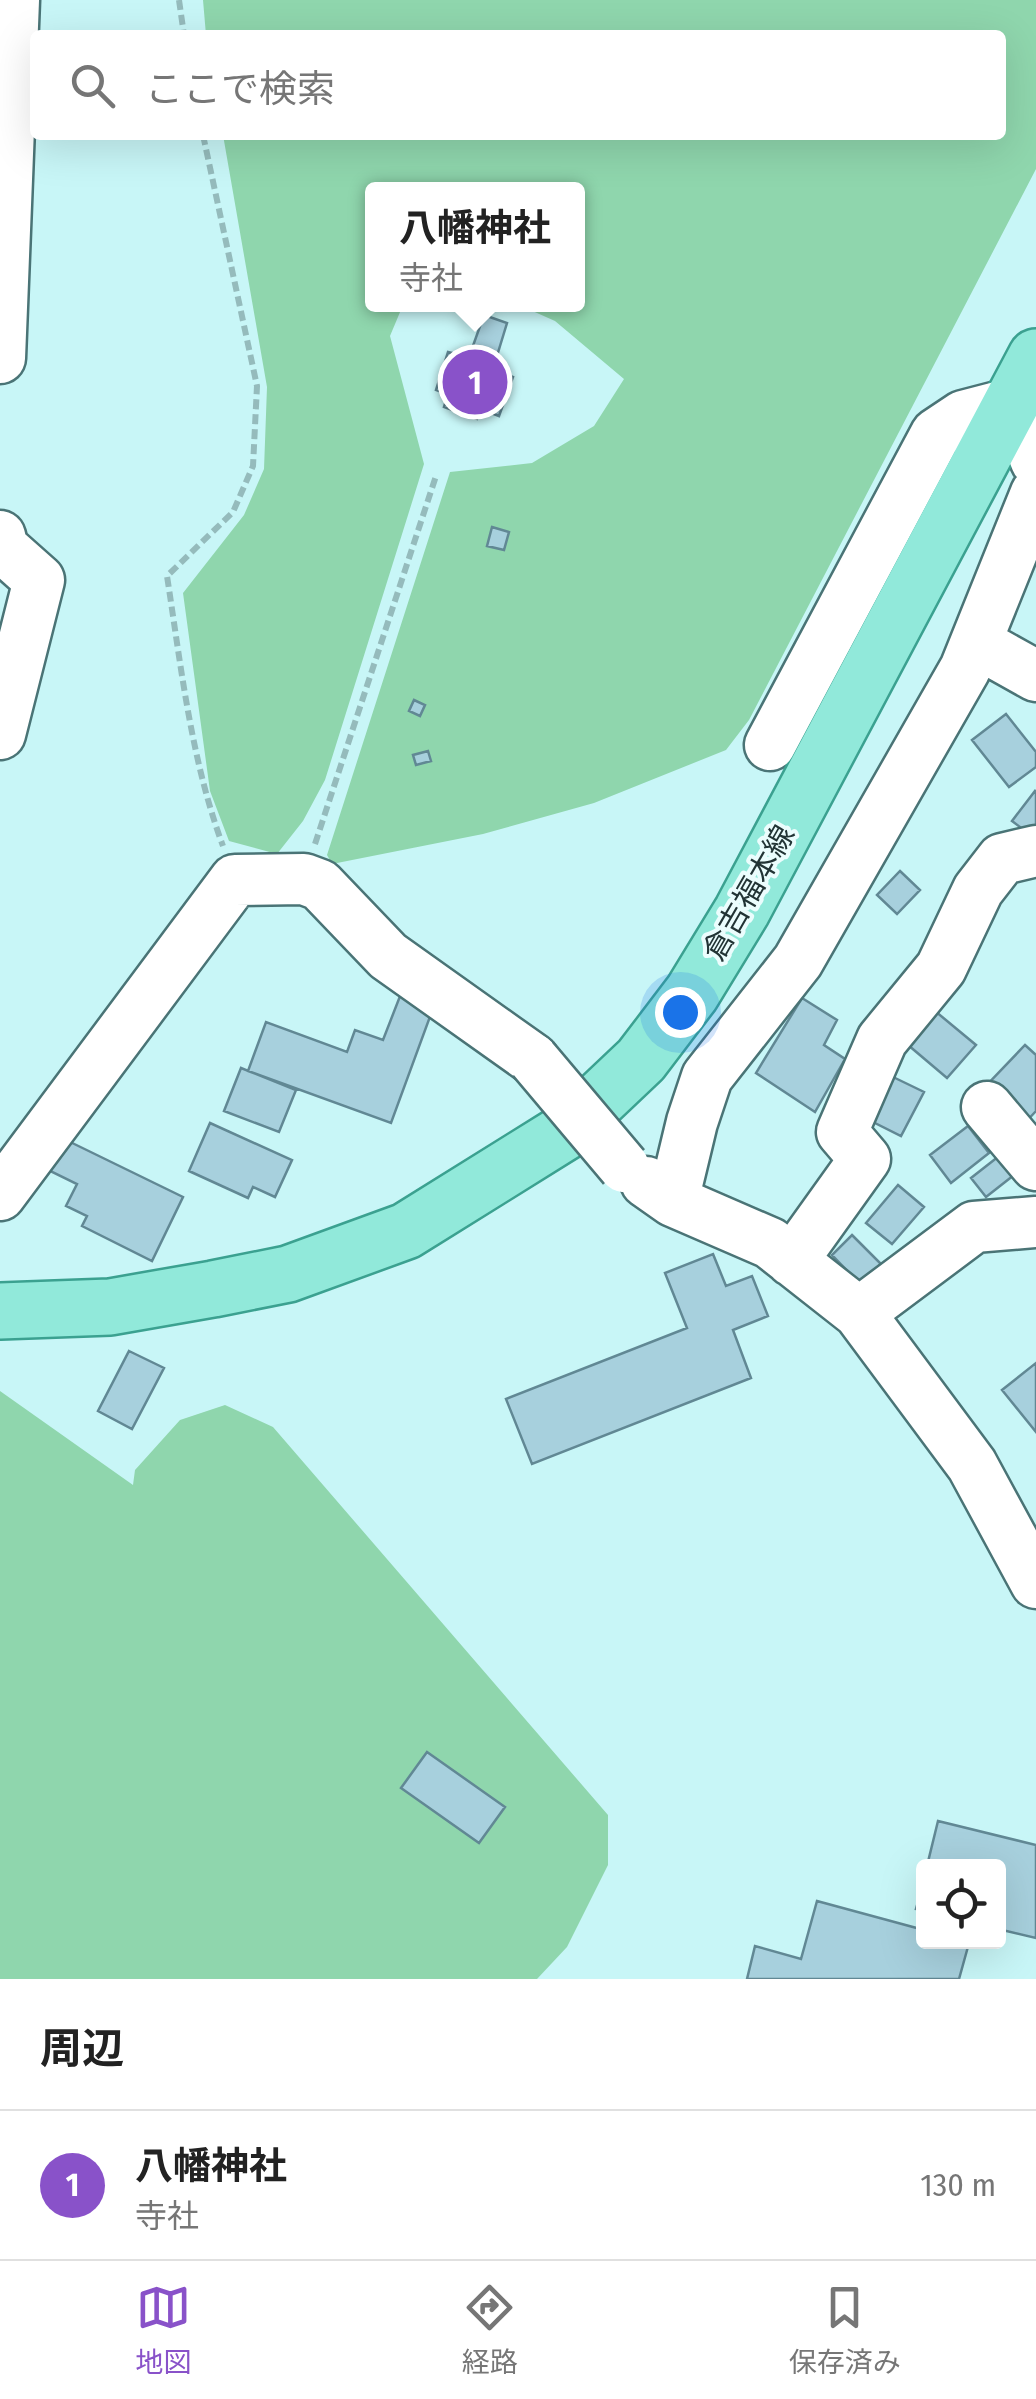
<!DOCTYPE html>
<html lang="ja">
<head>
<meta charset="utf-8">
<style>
  :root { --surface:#fff; --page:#f6f6f6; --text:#222; --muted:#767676; --line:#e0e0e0; --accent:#8952c9 }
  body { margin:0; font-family:"Fira Sans Condensed","Noto Sans JP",sans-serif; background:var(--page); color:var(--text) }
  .controls { position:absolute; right:30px; bottom:30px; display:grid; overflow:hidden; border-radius:10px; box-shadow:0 10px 40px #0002 }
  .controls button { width:90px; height:90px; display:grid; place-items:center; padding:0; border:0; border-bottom:2px solid var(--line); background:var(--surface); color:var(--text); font:50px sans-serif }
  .you { position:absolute; left:680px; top:1012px; width:35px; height:35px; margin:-25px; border:8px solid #fff; border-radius:50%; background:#1a73e8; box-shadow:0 0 0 15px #1a73e833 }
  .badge { display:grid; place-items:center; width:65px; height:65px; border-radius:50%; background:var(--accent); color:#fff; font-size:32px; font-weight:700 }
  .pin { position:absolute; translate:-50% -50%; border:5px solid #fff; box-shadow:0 2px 10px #0006 }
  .popup { position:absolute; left:365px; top:182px; width:220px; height:130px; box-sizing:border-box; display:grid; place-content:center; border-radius:10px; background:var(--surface); filter:drop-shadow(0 2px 8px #0005); font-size:32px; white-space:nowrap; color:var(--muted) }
  .popup b { font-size:38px; color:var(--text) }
  .popup::after { content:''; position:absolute; left:50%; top:100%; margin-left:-20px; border:20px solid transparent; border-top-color:var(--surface) }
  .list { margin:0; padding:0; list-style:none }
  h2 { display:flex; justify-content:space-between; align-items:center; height:130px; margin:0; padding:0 40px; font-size:42px }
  h2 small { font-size:32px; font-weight:400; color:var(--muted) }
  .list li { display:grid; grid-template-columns:65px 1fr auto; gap:30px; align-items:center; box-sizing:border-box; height:150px; padding:0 40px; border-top:2px solid var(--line) }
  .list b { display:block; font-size:38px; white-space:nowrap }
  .list p { margin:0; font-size:32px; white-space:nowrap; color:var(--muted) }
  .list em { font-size:32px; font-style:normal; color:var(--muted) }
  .icon { flex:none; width:55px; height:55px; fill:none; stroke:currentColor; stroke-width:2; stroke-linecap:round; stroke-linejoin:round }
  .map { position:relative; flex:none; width:1036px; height:1979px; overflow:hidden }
  .search { position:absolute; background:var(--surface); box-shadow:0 10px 40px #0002; left:30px; right:30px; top:30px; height:110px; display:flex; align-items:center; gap:25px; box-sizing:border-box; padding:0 35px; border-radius:10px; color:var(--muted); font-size:38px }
  .sheet { height:280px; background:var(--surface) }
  nav { display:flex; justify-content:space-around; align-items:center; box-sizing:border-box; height:140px; border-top:2px solid var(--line); background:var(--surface); font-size:28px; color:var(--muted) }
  nav a { display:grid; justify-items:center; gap:5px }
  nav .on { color:var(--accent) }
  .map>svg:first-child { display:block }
  .green { fill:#8fd6ad }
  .building { fill:#a7d0dd; stroke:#618894; stroke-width:2.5 }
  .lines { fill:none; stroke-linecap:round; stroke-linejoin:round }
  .minor-casing { stroke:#4a7476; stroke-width:55 }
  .major-casing { stroke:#3ba190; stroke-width:60 }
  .path { stroke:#95bbbc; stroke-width:6; stroke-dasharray:10 5; stroke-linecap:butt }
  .minor { stroke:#fff; stroke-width:50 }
  .major { stroke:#91e9da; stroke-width:55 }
  .minor-bridge-casing { stroke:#4a7476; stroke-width:55; stroke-linecap:butt }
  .minor-bridge { stroke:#fff; stroke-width:50 }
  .labels { text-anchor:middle; stroke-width:8; stroke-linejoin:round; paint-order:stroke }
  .street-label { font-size:30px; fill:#223435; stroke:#ebfdfd }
</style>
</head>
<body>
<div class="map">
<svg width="1036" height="1979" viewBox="0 0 1036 1979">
  <rect width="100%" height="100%" fill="#c8f6f7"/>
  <path class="green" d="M203 0H1036V169L749 720 726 750 594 803 483 834 332 864 327 855 450 472 532 463 594 426 624 379 555 321 519 305 578 304V190H372V304L403 305 390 336 424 464 325 780 303 821 277 854 229 841 210 791 183 593 244 515 264 469 267 387 223 135H1001V35H206Z
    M0 1391 133 1485 135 1470 180 1420 225 1405 273 1427 608 1815V1865L567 1947 537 1979H0Z"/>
  <path class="building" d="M484 315 507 323 493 369 513 377 499 416 481 409 477 419 444 407 448 394 436 390 448 352 469 357Z
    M492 527 509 532 504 550 487 546Z
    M414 700 425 705 420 716 409 711Z
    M1006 714 1036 752V767L1009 787 972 740Z
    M428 751 431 761 416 765 413 755Z
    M1035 791 1036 792V839L1012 821Z
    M900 871 920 890 897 914 877 895Z
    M402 991 435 1003 391 1123 248 1071 266 1022 347 1052 355 1030 383 1040Z
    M802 998 837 1020 824 1045 845 1059 815 1112 756 1073Z
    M929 1006 976 1045 947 1078 901 1039Z
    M1025 1045 1036 1055V1111L1022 1126 983 1089Z
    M241 1068 296 1090 279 1132 224 1111Z
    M891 1076 924 1092 901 1136 869 1120Z
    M210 1123 292 1160 275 1197 253 1187 248 1198 189 1171Z
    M968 1126 989 1153 951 1183 930 1155Z
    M62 1138 183 1197 152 1261 82 1226 87 1216 66 1206 77 1184 46 1169Z
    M1008 1149 1023 1168 986 1197 971 1178Z
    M898 1185 924 1207 892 1244 866 1223Z
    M852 1235 881 1264 860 1284 832 1255Z
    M713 1254 726 1286 752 1276 768 1316 733 1330 751 1378 532 1464 506 1399 687 1328 665 1273Z
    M129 1351 164 1368 132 1429 98 1411Z
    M1036 1363V1432L1002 1390Z
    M427 1752 505 1807 479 1843 401 1788Z
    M938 1821 1036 1845V1938L998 1929V1866H927Z
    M924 1880V1910L916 1909Z
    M817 1901 924 1930V1942L969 1943 959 1979H747L755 1946 801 1959Z"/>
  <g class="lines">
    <g class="minor-casing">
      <path id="minor" d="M0 358 14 0
        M0 536 3 548 39 580 0 734
        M977 643 1036 676
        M770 745 936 434 963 416 1013 403 1036 461
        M987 1107 1036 1165
        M646 1182 673 1201 770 1243 859 1313 972 1465 1036 1583
        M0 1195 235 880 304 879 320 885 388 956 533 1059
        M673 1201 692 1122 707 1077 798 961 965 669 1036 493
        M792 1261 865 1159 842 1132 882 1040 941 968 978 890 1002 859 1036 851
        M859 1313 974 1227 1036 1222"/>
    </g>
    <g class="major-casing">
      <path id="major" d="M0 1311 110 1307 213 1289 288 1274 406 1231 565 1132 641 1060 692 993 742 911 1036 357"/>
    </g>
    <path class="path" d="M179 0 184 35
      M203 135 257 386 253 466 233 512 167 576C181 666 191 760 223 846
      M315 844 436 476"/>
    <use href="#minor" class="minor"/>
    <use href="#major" class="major"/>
    <g class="minor-bridge-casing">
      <path id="minor-bridge" d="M533 1059 624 1167"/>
    </g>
    <use href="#minor-bridge" class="minor-bridge"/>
  </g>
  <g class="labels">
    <g class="street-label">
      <text transform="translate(749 893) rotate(-60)" y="10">倉吉福本線</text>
    </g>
  </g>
</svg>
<div class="controls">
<button><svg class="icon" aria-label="locate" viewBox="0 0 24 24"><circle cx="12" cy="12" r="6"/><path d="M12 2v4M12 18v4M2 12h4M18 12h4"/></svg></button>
</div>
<div class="you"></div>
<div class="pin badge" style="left:475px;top:382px">1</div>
<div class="popup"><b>八幡神社</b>寺社</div>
<div class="search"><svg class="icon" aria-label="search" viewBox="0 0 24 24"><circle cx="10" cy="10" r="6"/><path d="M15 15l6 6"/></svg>ここで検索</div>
</div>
<section class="sheet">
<h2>周辺<small></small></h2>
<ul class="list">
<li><span class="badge">1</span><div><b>八幡神社</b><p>寺社</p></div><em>130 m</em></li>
</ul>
</section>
<nav>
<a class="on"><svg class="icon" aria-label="map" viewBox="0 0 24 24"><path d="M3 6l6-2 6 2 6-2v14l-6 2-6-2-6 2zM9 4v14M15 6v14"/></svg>地図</a>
<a><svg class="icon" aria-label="directions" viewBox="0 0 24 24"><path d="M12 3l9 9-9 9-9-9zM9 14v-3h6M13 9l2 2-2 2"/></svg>経路</a>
<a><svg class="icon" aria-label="saved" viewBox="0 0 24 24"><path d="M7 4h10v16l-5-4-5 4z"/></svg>保存済み</a>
</nav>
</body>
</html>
